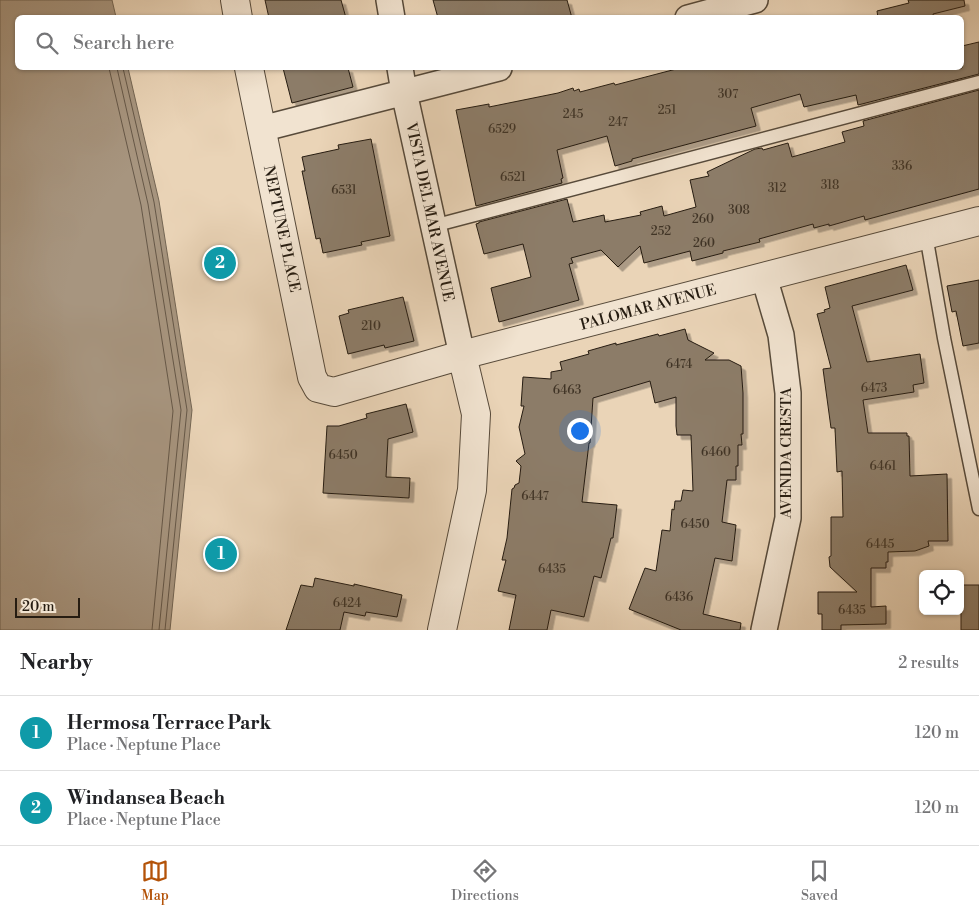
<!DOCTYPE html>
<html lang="en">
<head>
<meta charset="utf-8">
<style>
  :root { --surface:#fff; --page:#f2f2f2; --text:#202124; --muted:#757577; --line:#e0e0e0; --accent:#b45309 }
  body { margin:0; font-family:"Libre Bodoni",serif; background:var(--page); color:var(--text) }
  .controls { position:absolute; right:15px; bottom:15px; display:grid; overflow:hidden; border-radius:8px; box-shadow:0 1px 4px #0004 }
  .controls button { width:45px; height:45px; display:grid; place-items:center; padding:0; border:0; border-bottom:1px solid var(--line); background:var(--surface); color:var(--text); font:25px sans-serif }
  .scale { position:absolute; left:15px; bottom:12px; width:65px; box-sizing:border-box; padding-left:5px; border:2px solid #261c11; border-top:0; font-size:14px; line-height:18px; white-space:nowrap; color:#261c11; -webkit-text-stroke:4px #f1e3d0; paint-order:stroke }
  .you { position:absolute; left:579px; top:430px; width:18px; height:18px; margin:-12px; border:4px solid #fff; border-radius:50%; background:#1a73e8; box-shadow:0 0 0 8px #1a73e833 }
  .badge { display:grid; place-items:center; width:32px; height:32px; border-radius:50%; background:var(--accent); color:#fff; font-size:16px; font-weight:700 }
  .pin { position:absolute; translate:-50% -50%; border:2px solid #fff; box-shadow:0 1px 5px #0006 }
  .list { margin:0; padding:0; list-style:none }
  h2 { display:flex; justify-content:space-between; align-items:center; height:65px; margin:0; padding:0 20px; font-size:21px }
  h2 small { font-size:16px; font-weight:400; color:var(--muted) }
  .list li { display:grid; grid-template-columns:32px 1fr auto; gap:15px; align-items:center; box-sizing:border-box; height:75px; padding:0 20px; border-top:1px solid var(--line) }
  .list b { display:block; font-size:19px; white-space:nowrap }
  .list p { margin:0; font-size:16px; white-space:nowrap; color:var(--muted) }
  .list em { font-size:16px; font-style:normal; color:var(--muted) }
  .icon { flex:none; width:28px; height:28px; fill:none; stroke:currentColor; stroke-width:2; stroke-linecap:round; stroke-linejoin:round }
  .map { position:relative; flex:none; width:979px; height:630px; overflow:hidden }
  .search { position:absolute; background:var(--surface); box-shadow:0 1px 4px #0004; left:15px; right:15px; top:15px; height:55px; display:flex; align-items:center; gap:12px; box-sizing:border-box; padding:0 18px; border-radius:8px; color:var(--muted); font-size:19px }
  .sheet { height:215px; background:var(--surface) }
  nav { display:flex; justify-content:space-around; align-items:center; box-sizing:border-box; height:70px; border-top:1px solid var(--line); background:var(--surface); font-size:14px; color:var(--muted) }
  nav a { display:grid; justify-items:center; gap:2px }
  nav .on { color:var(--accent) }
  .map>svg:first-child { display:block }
  .water { fill:#a7957f; stroke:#736553 }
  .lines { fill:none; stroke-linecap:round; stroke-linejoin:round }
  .shore { stroke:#665848; stroke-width:1 }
  .building { fill:#8c7c67; stroke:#261c11; filter:url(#shadow) }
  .service-casing { stroke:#574a3a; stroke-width:15 }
  .minor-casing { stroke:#574a3a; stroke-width:28 }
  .tertiary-casing { stroke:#574a3a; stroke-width:30 }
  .service { stroke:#f1e3d0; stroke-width:12 }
  .minor { stroke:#f1e3d0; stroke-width:25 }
  .tertiary { stroke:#f1e3d0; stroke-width:28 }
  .labels { text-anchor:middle; stroke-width:4; stroke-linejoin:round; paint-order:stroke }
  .number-label { font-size:12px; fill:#403426 }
  .street-label { font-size:15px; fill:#261c11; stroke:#f1e3d0 }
</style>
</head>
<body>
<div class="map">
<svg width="979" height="630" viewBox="0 0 979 630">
  <defs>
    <filter id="shadow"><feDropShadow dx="4.5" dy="4.5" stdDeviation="0" flood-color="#0004"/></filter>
  </defs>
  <rect width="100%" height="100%" fill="#ead4b7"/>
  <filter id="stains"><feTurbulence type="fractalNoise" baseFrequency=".004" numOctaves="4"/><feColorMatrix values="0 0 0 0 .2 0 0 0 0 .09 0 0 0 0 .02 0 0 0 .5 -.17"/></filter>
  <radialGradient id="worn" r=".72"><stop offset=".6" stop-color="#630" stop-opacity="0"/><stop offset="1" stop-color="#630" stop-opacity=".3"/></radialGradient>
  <path class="water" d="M0 0H112L116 17 18 18V68H128L159 201 192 410 170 630H0Z"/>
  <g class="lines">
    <path class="shore" d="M109 68 141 205 173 411 152 630
      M117 68 148 204 181 410 159 630
      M123 68 154 202 187 410 165 630"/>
  </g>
  <path class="building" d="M265 0H341L346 18H269Z
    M433 0H567L572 18H438Z
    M908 0H964L965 6 933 14 934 18H878L877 11 909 3Z
    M979 42V74L858 105 856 95 804 107 800 94 751 108 756 126 632 159V161L615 166 607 136 557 150 563 178 561 179 562 183 476 206 456 110 489 104V107L558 93 573 88 574 91 579 89 580 92 614 83 615 85 680 68H962V46Z
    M283 68H348L353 87 292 103Z
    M979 90V189L865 220 864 216 829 226V224L814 228 813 224 759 239 760 242 723 251V253L692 261 690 251 644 263 640 246 618 267 601 250 571 258 573 263 569 264 579 300 499 322 491 288 531 277 523 244 484 254 476 224 479 223V222L567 199 573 222 604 215 605 222 641 215 640 212 662 206 664 216 696 207 690 180 709 176 707 172 755 149 762 148 763 150 788 143 792 157 845 142 842 132 864 126 863 121Z
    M371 139 390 236 361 242 362 245 323 253 320 238 316 239 308 200 302 171H305L302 157 339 149 338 145Z
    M906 265 913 290 852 306 867 362 920 354 924 383 913 385 914 392 863 400 868 433H907V436H909L910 476 947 474 948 541H928L929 546 915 551 888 552V562H886V568H871V607L886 606V624L841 625V630H822V614H818V592H857L830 567 829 557 831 556V517H843L842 471 837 472 835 428H831L823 369 831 368 817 314 825 312 824 310 830 308 825 287Z
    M979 280V343L963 346 956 311 952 312 947 286Z
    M403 297 414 341 385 348 384 345 348 354 339 316 349 313 348 310Z
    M685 329 688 340 714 353 705 360H729L741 366 743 393V434H741L742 445H738V466H736V480H727L722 522 736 525 732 561 715 558 703 614 741 623 740 630H681L629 609 645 568 656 571 662 530 670 531 672 509 674 510 675 501H681L683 490 693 491 691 435H677L676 426V397L655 403 650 381 593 398 590 443H589L582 502 617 505 613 538H611L601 578 594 576 584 617 551 610 547 630H509L516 595 498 591 506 560H502L507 538 512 489 514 488 515 485 519 483 521 466 516 461 525 454 519 427 524 406H521L523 377 551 379V372L562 370 560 362 589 354 588 351 616 343V345L658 334 659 336Z
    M406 404 413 432 388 439 386 477 410 478 409 498 323 493 327 426H339L367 418 366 414Z
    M315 578 354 586V584L402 595 397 617 366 612 365 616 344 612 340 630H286L301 585 313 587Z
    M961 585H979V630H961Z"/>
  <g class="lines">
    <g class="service-casing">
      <path id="service" d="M433 226 979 82
        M926 235 944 338 979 509"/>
    </g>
    <g class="minor-casing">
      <path id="minor" d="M389 0 392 18
        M688 18 755 0
        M400 68 404 92 462 355
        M261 129 499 68
        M764 630 788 518V393L781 335 764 277"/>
    </g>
    <g class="tertiary-casing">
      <path id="tertiary" d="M235 0 238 18
        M249 68 312 377 318 388 334 392 462 355 979 221
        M442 630 472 490 476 414 462 355"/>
    </g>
    <use href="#service" class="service"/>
    <use href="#minor" class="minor"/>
    <use href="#tertiary" class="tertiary"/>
  </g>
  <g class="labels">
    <g class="number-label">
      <text x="728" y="98">307</text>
      <text x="667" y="114">251</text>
      <text x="573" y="118">245</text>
      <text x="618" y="126">247</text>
      <text x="502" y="133">6529</text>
      <text x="902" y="170">336</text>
      <text x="513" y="181">6521</text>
      <text x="830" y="189">318</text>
      <text x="777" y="192">312</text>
      <text x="344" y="194">6531</text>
      <text x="739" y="214">308</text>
      <text x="703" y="223">260</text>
      <text x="661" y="235">252</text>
      <text x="704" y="247">260</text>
      <text x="371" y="330">210</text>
      <text x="679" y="368">6474</text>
      <text x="874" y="392">6473</text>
      <text x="567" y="394">6463</text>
      <text x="716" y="456">6460</text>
      <text x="343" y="459">6450</text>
      <text x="883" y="470">6461</text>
      <text x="535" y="500">6447</text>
      <text x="695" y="528">6450</text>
      <text x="880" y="548">6445</text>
      <text x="552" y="573">6435</text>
      <text x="679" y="601">6436</text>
      <text x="347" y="607">6424</text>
      <text x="852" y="614">6435</text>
    </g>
    <g class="street-label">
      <text transform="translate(430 212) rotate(78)" y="5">VISTA DEL MAR AVENUE</text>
      <text transform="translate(282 229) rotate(78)" y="5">NEPTUNE PLACE</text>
      <text transform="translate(648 307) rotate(-15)" y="5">PALOMAR AVENUE</text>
      <text transform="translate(786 453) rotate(-90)" y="5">AVENIDA CRESTA</text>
    </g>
  </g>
  <rect width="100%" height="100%" filter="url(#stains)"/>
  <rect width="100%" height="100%" fill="url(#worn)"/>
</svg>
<div class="controls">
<button><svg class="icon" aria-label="locate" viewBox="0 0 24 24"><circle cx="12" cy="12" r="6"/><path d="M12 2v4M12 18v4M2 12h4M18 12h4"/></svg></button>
</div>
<div class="scale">20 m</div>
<div class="you"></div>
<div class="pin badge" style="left:221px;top:554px;background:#0f9aa8">1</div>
<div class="pin badge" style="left:220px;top:263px;background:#0f9aa8">2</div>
<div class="search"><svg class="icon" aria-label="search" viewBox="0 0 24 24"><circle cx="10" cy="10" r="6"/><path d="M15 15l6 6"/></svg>Search here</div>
</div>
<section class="sheet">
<h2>Nearby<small>2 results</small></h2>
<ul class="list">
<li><span class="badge" style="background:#0f9aa8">1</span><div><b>Hermosa Terrace Park</b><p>Place · Neptune Place</p></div><em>120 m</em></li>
<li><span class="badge" style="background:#0f9aa8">2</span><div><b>Windansea Beach</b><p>Place · Neptune Place</p></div><em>120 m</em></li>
</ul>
</section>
<nav>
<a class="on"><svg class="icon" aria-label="map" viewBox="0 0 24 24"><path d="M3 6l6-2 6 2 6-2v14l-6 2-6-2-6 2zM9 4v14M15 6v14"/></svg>Map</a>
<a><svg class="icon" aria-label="directions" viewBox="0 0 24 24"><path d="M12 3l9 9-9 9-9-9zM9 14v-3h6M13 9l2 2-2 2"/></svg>Directions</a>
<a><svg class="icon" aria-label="saved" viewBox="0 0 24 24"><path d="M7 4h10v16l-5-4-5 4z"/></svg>Saved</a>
</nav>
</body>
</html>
